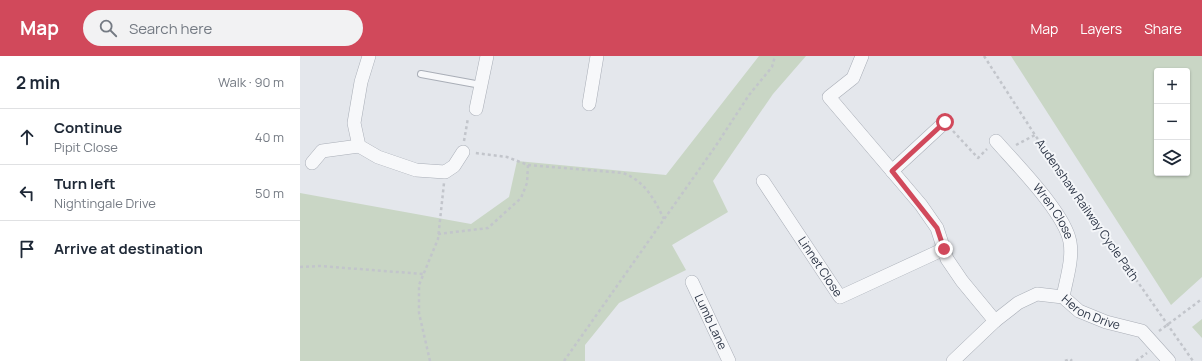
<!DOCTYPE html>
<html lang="en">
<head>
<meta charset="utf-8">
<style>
  :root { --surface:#fff; --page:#f2f2f3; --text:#1f2937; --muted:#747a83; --line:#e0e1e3; --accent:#d1495b }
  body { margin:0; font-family:Manrope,sans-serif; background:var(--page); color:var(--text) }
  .controls { position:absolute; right:12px; top:12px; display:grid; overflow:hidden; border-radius:4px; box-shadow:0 1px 3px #0004 }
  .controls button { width:36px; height:36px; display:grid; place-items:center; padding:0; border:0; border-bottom:1px solid var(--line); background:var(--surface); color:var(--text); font:20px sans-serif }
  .stop { position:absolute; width:12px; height:12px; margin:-9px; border:3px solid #d1495b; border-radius:50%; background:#fff }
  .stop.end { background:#d1495b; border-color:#fff; box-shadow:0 1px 4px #0008 }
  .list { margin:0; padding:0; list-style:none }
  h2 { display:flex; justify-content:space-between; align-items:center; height:52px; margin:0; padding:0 16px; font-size:17px }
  h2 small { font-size:13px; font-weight:400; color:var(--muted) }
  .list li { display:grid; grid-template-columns:26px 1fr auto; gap:12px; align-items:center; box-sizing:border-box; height:56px; padding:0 16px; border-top:1px solid var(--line) }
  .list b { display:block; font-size:15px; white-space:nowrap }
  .list p { margin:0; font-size:13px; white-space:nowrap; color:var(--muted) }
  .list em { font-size:13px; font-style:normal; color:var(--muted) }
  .icon { flex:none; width:22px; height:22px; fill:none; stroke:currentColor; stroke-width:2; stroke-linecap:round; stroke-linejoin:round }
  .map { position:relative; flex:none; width:902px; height:305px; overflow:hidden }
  header { display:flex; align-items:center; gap:24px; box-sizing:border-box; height:56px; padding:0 20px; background:var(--accent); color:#fff }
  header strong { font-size:19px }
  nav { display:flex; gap:22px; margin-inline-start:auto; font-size:14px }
  .search { width:280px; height:36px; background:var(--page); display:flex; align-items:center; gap:10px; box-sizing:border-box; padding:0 14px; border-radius:22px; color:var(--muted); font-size:15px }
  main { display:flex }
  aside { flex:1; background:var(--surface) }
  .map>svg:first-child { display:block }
  .green { fill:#c9d6c5; fill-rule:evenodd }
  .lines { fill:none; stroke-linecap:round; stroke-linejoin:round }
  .lane-casing { stroke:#a9aeb7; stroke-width:8 }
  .street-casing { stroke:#a9aeb7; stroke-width:14 }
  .path { stroke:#c2c5cb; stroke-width:2.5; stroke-dasharray:3 3; stroke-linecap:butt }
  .lane { stroke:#f7f8fa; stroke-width:6 }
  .street { stroke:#f7f8fa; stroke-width:13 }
  .route { stroke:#d1495b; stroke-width:5 }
  .labels { text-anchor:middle; stroke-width:4; stroke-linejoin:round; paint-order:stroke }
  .street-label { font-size:12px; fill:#2b3445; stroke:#f4f6f9 }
</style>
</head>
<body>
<header>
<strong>Map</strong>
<div class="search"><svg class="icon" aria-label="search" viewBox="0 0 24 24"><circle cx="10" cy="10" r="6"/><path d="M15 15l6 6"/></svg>Search here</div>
<nav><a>Map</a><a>Layers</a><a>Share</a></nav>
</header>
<main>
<aside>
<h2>2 min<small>Walk · 90 m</small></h2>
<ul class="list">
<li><svg class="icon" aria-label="ahead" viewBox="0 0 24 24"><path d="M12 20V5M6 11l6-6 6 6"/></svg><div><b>Continue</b><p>Pipit Close</p></div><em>40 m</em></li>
<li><svg class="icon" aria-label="left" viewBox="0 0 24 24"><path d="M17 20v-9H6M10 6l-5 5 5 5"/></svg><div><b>Turn left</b><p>Nightingale Drive</p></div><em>50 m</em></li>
<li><svg class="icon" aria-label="arrive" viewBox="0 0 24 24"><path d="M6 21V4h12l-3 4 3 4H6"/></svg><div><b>Arrive at destination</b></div></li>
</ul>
</aside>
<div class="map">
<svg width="902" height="305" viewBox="0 0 902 305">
  <rect width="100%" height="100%" fill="#e4e7ec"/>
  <path class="green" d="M459 0H506L473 38 413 125 428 156 372 189 386 214 319 247 285 289V305H0V137L171 168 209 141 217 105 366 119Z
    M711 0H902V221L871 249ZM857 15H887V117H857Z
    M902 263V282L892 271Z"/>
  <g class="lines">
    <g class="lane-casing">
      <path id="lane" d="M121 18 181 29"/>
    </g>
    <g class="street-casing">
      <g id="street">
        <path d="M69 0 61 26 54 67 59 90 78 101 116 114 145 116 154 110 163 96"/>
        <path d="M562 0 553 22 529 41 621 149 637 172 647 203 662 225 695 265"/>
        <path d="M289 48 297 0"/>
        <path d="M176 53 187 0"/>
        <path id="s1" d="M696 85C716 108 765 157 770 186 773 204 766 224 763 241"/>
        <path d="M12 107 22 95 59 90"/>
        <path d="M592 115 645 66"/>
        <path id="s2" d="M463 125 540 241 644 193"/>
        <path id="s3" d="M392 226 429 305"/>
        <path id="s4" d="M653 305 695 265 718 247 737 238 763 241 779 255 806 266 842 275 869 305"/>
      </g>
    </g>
    <path class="path" d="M684 0 735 79 893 305
      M653 75 678 102 687 93
      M164 85 168 62
      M716 89 735 79
      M228 109 323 117C345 125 354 143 364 163
      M138 178 188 172 221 142 227 127 228 109 207 101 175 97
      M0 211 20 210 123 218
      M859 275 902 243
      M130 305 119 257V229L138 183 144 127
      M264 305 415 91 449 39 472 11 475 0
      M765 305 770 303 772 305
      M836 305 847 297"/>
    <use href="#lane" class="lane"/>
    <use href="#street" class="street"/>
  </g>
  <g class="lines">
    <path class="route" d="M644 193 637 172 592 115 645 66"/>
  </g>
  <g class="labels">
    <g class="street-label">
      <text transform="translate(787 154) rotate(55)" y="4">Audenshaw Railway Cycle Path</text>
      <text dy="4" stroke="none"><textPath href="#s1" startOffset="91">Wren Close</textPath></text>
      <text dy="4" stroke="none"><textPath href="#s2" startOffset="103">Linnet Close</textPath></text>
      <text dy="4" stroke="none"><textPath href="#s4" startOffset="167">Heron Drive</textPath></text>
      <text dy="4" stroke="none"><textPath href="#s3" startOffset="44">Lumb Lane</textPath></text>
    </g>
  </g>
</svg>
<div class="controls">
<button>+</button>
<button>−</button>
<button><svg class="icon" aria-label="layers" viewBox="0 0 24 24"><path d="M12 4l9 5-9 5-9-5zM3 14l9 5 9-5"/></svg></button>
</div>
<div class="stop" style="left:645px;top:66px"></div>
<div class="stop end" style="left:644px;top:193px"></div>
</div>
</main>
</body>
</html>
